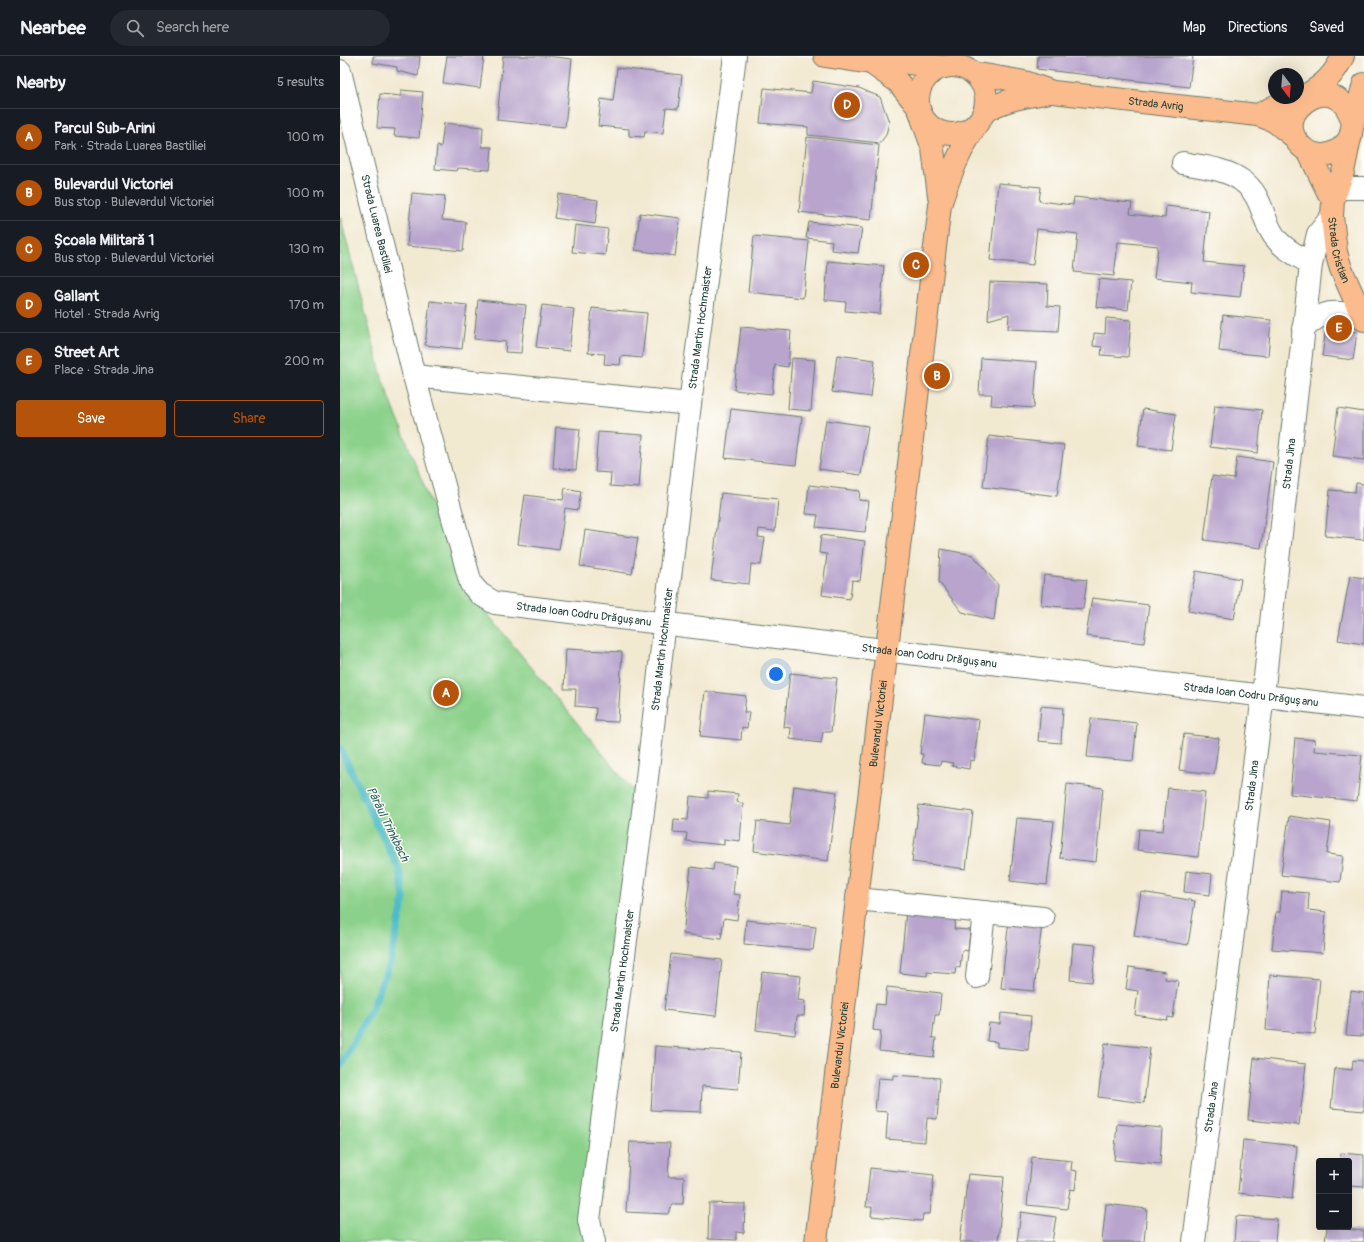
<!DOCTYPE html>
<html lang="en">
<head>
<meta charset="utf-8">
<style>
  :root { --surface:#171b24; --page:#242831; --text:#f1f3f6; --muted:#9ea1a6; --line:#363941; --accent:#b45309 }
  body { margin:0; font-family:Pangolin,sans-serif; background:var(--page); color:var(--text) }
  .controls { position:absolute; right:12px; bottom:12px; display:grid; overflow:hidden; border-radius:4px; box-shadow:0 4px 16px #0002 }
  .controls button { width:36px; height:36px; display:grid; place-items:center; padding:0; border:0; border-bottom:1px solid var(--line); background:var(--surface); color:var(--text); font:20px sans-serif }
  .compass { position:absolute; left:928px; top:12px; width:36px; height:36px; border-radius:50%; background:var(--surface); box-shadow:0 4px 16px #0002; rotate:164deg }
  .you { position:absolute; left:436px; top:618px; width:14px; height:14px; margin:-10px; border:3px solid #fff; border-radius:50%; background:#1a73e8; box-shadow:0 0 0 6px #1a73e833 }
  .badge { display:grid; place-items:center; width:26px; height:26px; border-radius:50%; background:var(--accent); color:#fff; font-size:13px; font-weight:700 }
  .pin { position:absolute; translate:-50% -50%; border:2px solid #fff; box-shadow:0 1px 4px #0006 }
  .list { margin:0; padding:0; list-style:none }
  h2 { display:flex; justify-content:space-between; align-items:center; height:52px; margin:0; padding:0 16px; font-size:17px }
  h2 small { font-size:13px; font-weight:400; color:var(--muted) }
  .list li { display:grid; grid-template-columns:26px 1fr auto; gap:12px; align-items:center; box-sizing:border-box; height:56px; padding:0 16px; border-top:1px solid var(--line) }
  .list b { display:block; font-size:15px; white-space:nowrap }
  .list p { margin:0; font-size:13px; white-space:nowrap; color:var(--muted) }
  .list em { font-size:13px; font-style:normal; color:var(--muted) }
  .actions { display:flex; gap:8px; padding:12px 16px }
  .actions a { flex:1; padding:9px 0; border:1px solid var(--accent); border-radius:4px; text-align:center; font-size:14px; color:var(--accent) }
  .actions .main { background:var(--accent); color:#fff }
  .icon { flex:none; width:22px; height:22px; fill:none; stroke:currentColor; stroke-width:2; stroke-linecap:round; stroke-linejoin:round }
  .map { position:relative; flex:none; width:1024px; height:1186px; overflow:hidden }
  header { display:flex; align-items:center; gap:24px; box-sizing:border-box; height:56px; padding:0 20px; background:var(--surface); border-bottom:1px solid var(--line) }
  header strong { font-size:19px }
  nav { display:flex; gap:22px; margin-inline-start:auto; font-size:14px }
  .search { width:280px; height:36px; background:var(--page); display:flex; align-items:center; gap:10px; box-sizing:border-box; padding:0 14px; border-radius:22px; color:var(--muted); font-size:15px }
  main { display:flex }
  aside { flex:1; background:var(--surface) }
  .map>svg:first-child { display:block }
  .green { fill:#8cd18b; stroke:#568760 }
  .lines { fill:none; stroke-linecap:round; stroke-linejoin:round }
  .stream { stroke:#4ebcc8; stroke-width:7 }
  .building { fill:#b8a4cd }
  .minor-casing { stroke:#69796b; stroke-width:24 }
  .major-casing { stroke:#69796b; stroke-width:24 }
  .minor { stroke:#fff; stroke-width:22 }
  .major { stroke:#fbbb8c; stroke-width:22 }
  .labels { text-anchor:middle; stroke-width:3; stroke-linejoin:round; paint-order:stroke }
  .street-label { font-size:11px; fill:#1f3d34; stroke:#fdfcf7 }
  .water-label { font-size:12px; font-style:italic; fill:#2d6360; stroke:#fdfcf7 }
</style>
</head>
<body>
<header>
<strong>Nearbee</strong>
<div class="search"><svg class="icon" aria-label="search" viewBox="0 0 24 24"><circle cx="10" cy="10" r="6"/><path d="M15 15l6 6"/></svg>Search here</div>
<nav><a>Map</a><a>Directions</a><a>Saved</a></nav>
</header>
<main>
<aside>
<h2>Nearby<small>5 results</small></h2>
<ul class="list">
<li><span class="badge">A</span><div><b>Parcul Sub-Arini</b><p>Park · Strada Luarea Bastiliei</p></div><em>100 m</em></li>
<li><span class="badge">B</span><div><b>Bulevardul Victoriei</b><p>Bus stop · Bulevardul Victoriei</p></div><em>100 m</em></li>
<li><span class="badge">C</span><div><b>Școala Militară 1</b><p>Bus stop · Bulevardul Victoriei</p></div><em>130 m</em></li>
<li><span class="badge">D</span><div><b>Gallant</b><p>Hotel · Strada Avrig</p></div><em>170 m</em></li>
<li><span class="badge">E</span><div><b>Street Art</b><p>Place · Strada Jina</p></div><em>200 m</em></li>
</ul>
<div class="actions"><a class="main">Save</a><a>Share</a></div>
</aside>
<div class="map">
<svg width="1024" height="1186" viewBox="0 0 1024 1186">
  <rect width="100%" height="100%" fill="#fdfcf7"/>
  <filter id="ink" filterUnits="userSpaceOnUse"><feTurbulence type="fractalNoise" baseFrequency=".025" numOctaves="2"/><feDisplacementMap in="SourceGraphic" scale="8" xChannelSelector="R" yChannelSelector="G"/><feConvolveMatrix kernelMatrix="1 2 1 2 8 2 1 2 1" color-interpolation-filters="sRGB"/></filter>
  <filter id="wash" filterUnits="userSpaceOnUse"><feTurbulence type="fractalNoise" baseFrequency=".012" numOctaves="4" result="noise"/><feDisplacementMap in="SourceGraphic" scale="16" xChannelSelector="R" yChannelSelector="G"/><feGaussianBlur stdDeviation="0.9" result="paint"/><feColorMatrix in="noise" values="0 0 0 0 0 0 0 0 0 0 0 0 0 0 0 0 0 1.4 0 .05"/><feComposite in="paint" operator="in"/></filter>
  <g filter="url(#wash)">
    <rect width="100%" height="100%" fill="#f2e9d1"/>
    <path class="green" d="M0 160 43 325 122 527 304 748 254 1186H0Z"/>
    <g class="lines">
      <path class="stream" d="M0 692 59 814 64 843 50 906 32 952 0 1011"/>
    </g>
    <g id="blocks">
      <path class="building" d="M33 0H80L78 20 57 15V11L33 7Z
        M107 0H144L140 32 103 27Z
        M163 0H207L232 3 225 71 157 64Z
        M698 0H853L849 31 697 13Z
        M277 12 342 19 338 53 326 52 323 77 305 75 304 81 289 80V73L258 70 261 43 273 45Z
        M473 25 519 32 540 41 549 66 546 79 540 87 468 79V71L420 67 424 32 471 37Z
        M61 34 83 36 79 82 54 80 55 73 37 72 40 38 61 40Z
        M104 67 143 71 142 91H152L150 114 118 112 117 115 95 113 97 90 101 91Z
        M467 81 539 89 531 164 459 156Z
        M658 127 701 131 699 145 733 149 734 141 792 147 790 158 825 162 826 150 869 155 864 206 904 210 900 241 851 236 852 226 814 222 818 190 778 186 774 220 734 216 738 178 697 173 693 209 650 204Z
        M72 137 105 140 102 164 126 166 123 195 67 190Z
        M218 138 258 144 255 168 214 162Z
        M300 157 340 162 335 200 295 194Z
        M469 166 522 172 518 197 491 194 492 185 466 182Z
        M235 169 268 173 265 199 232 196Z
        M414 180 469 185 463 242 408 236Z
        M488 205 544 210 540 258 505 255 506 246 485 244Z
        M759 223 791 226 788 254 756 251Z
        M650 226 708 228 707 250 720 251 718 275 668 273 669 258 648 264Z
        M138 244 186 249 181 297 165 296 166 286 134 283Z
        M90 245 127 249 122 293 85 289Z
        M202 249 234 253 229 295 196 291Z
        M252 252 307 257 302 302 281 300 280 309 264 308 265 298 248 297Z
        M883 259 931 264 928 300 879 295Z
        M766 262 791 264 788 301 761 299 762 291 753 290 754 277 765 278Z
        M401 271 451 275 448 311 435 309 432 338 394 334Z
        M986 272 1017 276 1013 304 982 300Z
        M497 299 535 304 531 341 492 336Z
        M452 302 475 304 471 355 448 353Z
        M641 302 697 306 694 352 651 349 652 338H639Z
        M875 349 922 354 918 397 870 391Z
        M998 352 1024 356V404L992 400Z
        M391 353 462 361 456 409 385 402Z
        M803 353 836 358 831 394 798 390Z
        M486 364 528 370 521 419 479 413Z
        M216 371 240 373 236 414 213 412Z
        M258 376 303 379 299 432 270 430 271 417 255 416Z
        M649 380 724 389 717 440 643 431Z
        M897 401 933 406 921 492 864 484 872 420 894 423Z
        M1016 427 1024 428V484L985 480 990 434 1015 436Z
        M469 429 520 435 519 444 529 445 525 476 476 471 478 459 466 458Z
        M225 432 241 435 238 454 225 452 219 494 178 488 185 439 223 444Z
        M381 437 438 443 435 475 419 473 418 481 425 482 421 509 411 508 409 528 371 524Z
        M245 474 298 482 292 518 240 510Z
        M481 479 525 485 520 525 512 524 510 543 482 539 487 498 479 497Z
        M601 493 633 499 658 529 654 564 622 556 599 526Z
        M856 515 901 523 894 563 848 555Z
        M704 519 747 524 743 553 701 549Z
        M1010 520 1024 522V588L998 584Z
        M752 542 809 549 804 587 746 580Z
        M226 593 282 596 278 666 255 665 256 652 235 650 236 633H224Z
        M450 617 497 622 491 676H483L481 687 450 683 451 672 444 671Z
        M365 635 406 640 404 656H409L407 672 402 671 401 684 360 680Z
        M701 650 723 652 721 687 698 685Z
        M585 657 639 664 634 705 630 704 629 713 612 710 613 707 601 705 600 709 582 707 583 698H580Z
        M751 662 797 667 793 705 747 701Z
        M844 678 879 682 874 718 839 714Z
        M955 682 975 684 974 695 1022 699 1017 745 950 738Z
        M727 728 763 732 756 806 720 802Z
        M454 730 497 736 488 805 414 795 417 765 449 769Z
        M828 732 865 736 858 801 797 794 799 773 823 775Z
        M368 735 398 738 397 746 403 748 400 785 384 783V789L346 785 347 777 333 776 334 763 348 764 350 740 368 742Z
        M579 749 633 756 626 813 572 806Z
        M949 760 991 766 987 798 1003 800 1000 826 941 819Z
        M677 762 714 765 707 829 670 825Z
        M374 807 396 810 393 838 400 839 397 864 384 862 381 883 343 878 351 811 373 814Z
        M846 815 872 818 870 839 844 836Z
        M942 835 969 837 968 854 986 856 983 897 932 893 936 856H940Z
        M801 836 855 845 848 889 794 880Z
        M566 855 616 860 614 873 630 874 628 895 622 894 620 912 616 911 615 918 587 916V920L560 917Z
        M406 864 476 871 473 894 404 888Z
        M669 864 702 868 694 935 661 932Z
        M733 887 756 889 752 926 730 924Z
        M331 898 382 904 376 960 324 954Z
        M789 911 826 916 825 923 838 925 833 962 828 961 827 964 795 959 798 935 786 933Z
        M422 916 461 920 458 944 465 945 464 960H457L455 979 416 974Z
        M930 919 980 923 975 978 926 974Z
        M547 931 601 937 599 959H595L592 982H596L594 1001 539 995 541 975 533 974 536 948 545 949Z
        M1011 935 1024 937V980L1006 979Z
        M661 957 691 960 688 994 657 991V986L647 985 649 967 660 968Z
        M765 987 810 992 804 1047 758 1041Z
        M315 990 401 996 398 1033 362 1030 361 1056 311 1054Z
        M914 1002 966 1008 959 1069 908 1064Z
        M1013 1004 1024 1005V1055L991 1052 995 1012 1012 1014Z
        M553 1019 600 1022 597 1063 587 1062 585 1086 546 1083 548 1056 535 1055 538 1022 553 1023Z
        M777 1068 822 1072 820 1108 774 1104Z
        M903 1084 957 1090 952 1143 898 1137Z
        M290 1086 330 1087 328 1121H344L343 1148H333L328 1158 286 1156Z
        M1001 1097 1024 1099V1131L1009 1130V1105H1000Z
        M692 1101 732 1105 731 1114 737 1115 735 1134 730 1133 727 1153 687 1149Z
        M530 1112 594 1119 590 1158H583L582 1165 531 1160 532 1151H526Z
        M628 1118 664 1121 658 1186H620Z
        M369 1147 405 1148 404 1177 396 1176V1184L368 1183Z
        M766 1148 807 1153 804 1186H762Z
        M681 1156 716 1161 712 1186H677Z
        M896 1160 937 1163 935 1186H894Z
        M987 1171 1024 1175V1186H985Z"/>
    </g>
  </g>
  <g filter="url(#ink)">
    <use href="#blocks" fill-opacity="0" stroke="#69796b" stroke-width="1"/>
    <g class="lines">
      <g class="minor-casing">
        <g id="minor">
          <path id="s1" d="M0 15 74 320 131 528 140 538 155 547 1024 652"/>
          <path d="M843 107C862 111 884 112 901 124 925 140 921 167 938 185 947 195 960 201 971 208"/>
          <path d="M998 132H1024"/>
          <path d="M963 273C984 253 994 255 1021 260"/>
          <path d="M74 320 350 348"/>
          <path d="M517 843 703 862"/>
          <path d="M637 921 644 856"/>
          <path id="s2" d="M254 1186 249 1164 304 748 350 348 395 0"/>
          <path id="s3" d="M854 1186 923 639 971 208 978 178 992 160"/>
        </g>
      </g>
      <g class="major-casing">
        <g id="major">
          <path d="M485 0 531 7 552 5 603 11"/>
          <path d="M531 7 558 26 578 51"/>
          <circle cx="612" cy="44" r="34"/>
          <path id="s4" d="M633 17 685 26 713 36 918 59 934 65 954 81"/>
          <path id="s5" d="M1024 28 1013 67 1003 116 993 144 992 160 996 196 1001 213 1024 264"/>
          <path d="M964 40C983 30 994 19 1003 0"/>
          <path d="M644 56C664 43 688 40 711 36"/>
          <path d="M918 59 937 49 958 42"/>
          <path d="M582 62 593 93 599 140"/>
          <path d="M1011 80C982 127 926 75 965 46 972 41 980 38 988 39 1003 42 1009 54 1013 67"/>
          <path d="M969 97 988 136 993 144"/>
          <path id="s6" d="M476 1186 600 149C610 118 620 94 638 66"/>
        </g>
      </g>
      <use href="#minor" class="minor"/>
      <use href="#major" class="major"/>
    </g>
  </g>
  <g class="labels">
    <g class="street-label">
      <text dy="4" stroke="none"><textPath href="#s4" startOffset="186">Strada Avrig</textPath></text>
      <text dy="4" stroke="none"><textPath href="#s1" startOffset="157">Strada Luarea Bastiliei</textPath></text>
      <text dy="4" stroke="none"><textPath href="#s5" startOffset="171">Strada Cristian</textPath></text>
      <text dy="4" stroke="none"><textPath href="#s2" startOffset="922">Strada Martin Hochmaister</textPath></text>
      <text dy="4" stroke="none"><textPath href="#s3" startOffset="784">Strada Jina</textPath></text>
      <text dy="4" stroke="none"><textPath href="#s1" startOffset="650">Strada Ioan Codru Drăgușanu</textPath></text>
      <text dy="4" stroke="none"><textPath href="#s2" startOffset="598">Strada Martin Hochmaister</textPath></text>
      <text dy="4" stroke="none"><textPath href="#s1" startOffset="998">Strada Ioan Codru Drăgușanu</textPath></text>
      <text dy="4" stroke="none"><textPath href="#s1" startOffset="1322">Strada Ioan Codru Drăgușanu</textPath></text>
      <text dy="4" stroke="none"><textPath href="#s6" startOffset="522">Bulevardul Victoriei</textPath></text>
      <text dy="4" stroke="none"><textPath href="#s3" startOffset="460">Strada Jina</textPath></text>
      <text dy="4" stroke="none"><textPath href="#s2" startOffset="274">Strada Martin Hochmaister</textPath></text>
      <text dy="4" stroke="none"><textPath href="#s6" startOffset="198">Bulevardul Victoriei</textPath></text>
      <text dy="4" stroke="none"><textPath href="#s3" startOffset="136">Strada Jina</textPath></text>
    </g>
    <g class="water-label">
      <text transform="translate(48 768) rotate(64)" y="4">Pârâul Trinkbach</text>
    </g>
  </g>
</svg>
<div class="controls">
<button>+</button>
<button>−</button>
</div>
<svg class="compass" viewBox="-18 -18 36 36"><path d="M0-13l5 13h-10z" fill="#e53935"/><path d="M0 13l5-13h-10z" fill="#9ea1a6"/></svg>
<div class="you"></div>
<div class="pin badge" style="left:106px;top:637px">A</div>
<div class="pin badge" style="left:597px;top:320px">B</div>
<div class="pin badge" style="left:576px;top:209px">C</div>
<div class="pin badge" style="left:507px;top:49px">D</div>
<div class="pin badge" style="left:999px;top:272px">E</div>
</div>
</main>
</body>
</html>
